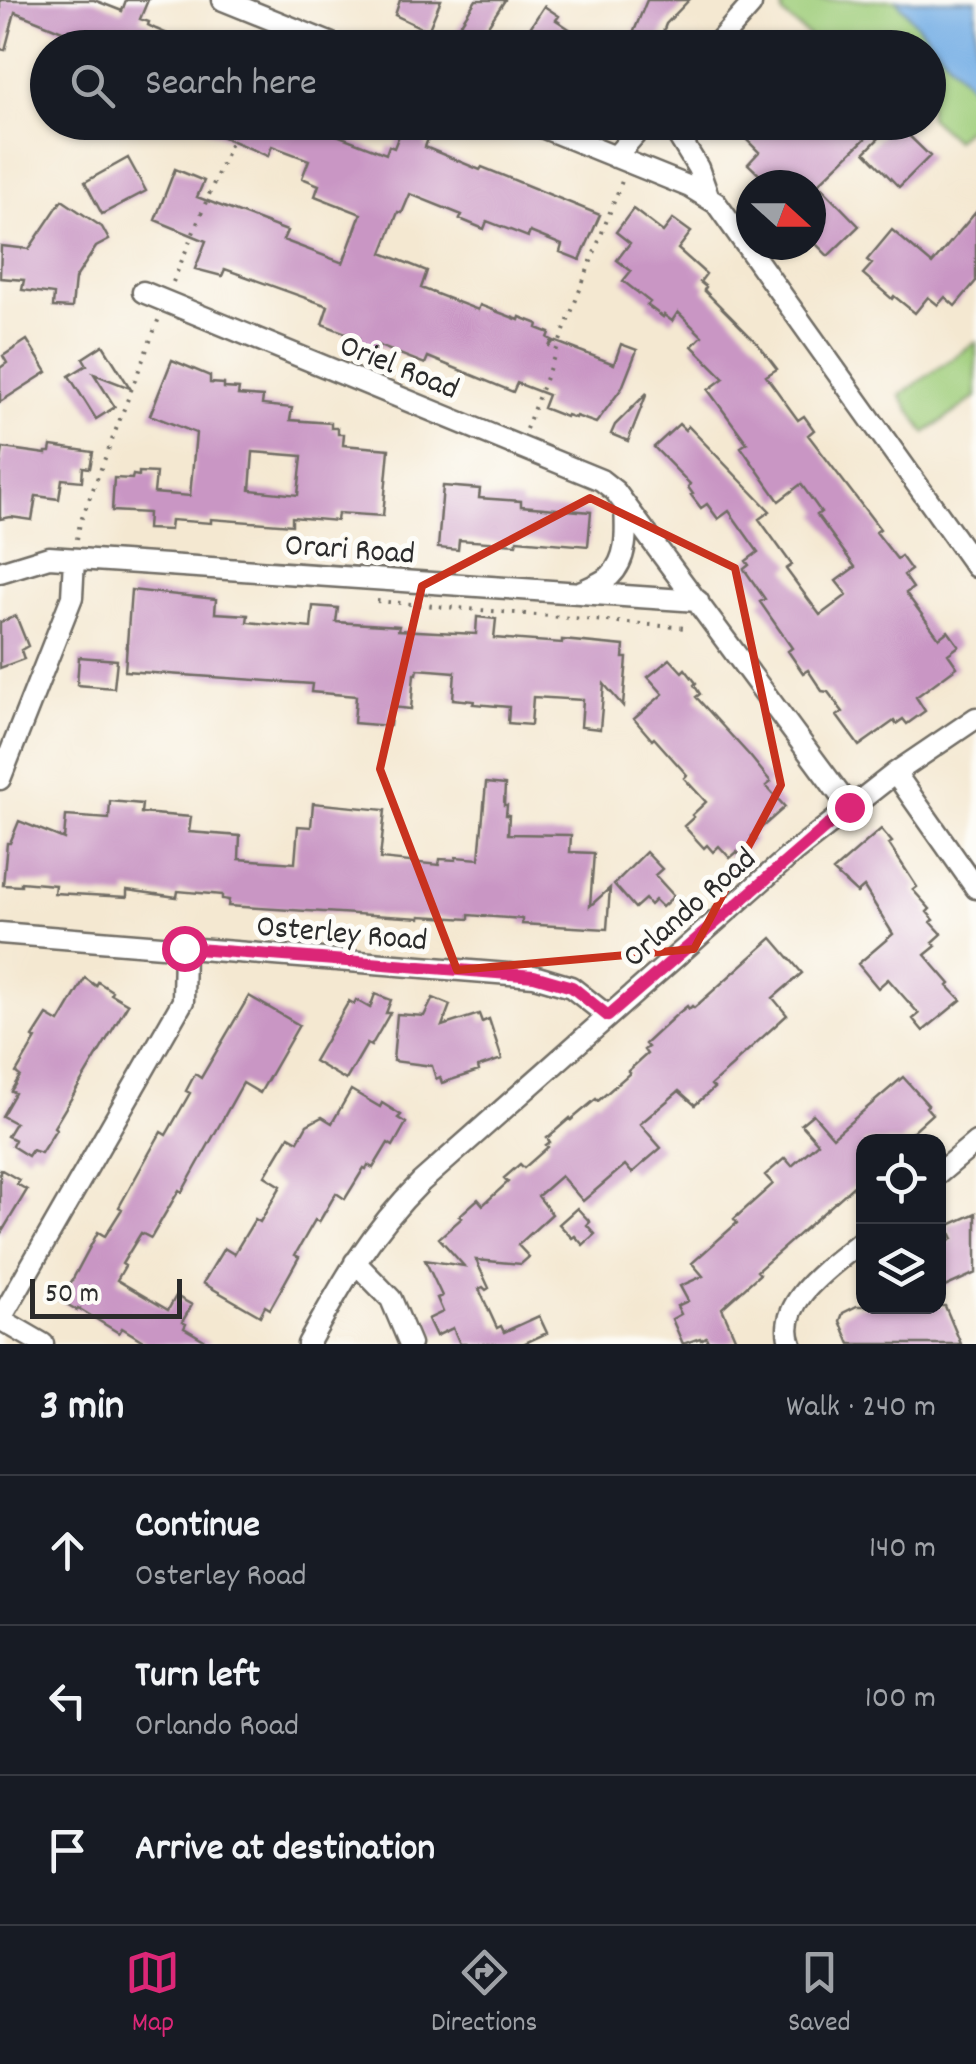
<!DOCTYPE html>
<html lang="en">
<head>
<meta charset="utf-8">
<style>
  :root { --surface:#171b24; --page:#20242c; --text:#f1f3f6; --muted:#9ea1a6; --line:#363941; --accent:#db2777 }
  body { margin:0; font-family:Dekko,sans-serif; background:var(--page); color:var(--text) }
  .controls { position:absolute; right:30px; bottom:30px; display:grid; overflow:hidden; border-radius:20px; box-shadow:0 2px 8px #0004 }
  .controls button { width:90px; height:90px; display:grid; place-items:center; padding:0; border:0; border-bottom:2px solid var(--line); background:var(--surface); color:var(--text); font:50px sans-serif }
  .compass { position:absolute; left:736px; top:170px; width:90px; height:90px; border-radius:50%; background:var(--surface); box-shadow:0 2px 8px #0004; rotate:111deg }
  .scale { position:absolute; left:30px; bottom:25px; width:152px; box-sizing:border-box; padding-left:10px; border:5px solid #2b2b2b; border-top:0; font-size:28px; line-height:35px; white-space:nowrap; color:#2b2b2b; -webkit-text-stroke:8px #fdfcf7; paint-order:stroke }
  .stop { position:absolute; width:30px; height:30px; margin:-22px; border:8px solid #db2777; border-radius:50%; background:#fff }
  .stop.end { background:#db2777; border-color:#fff; box-shadow:0 2px 10px #0008 }
  .list { margin:0; padding:0; list-style:none }
  h2 { display:flex; justify-content:space-between; align-items:center; height:130px; margin:0; padding:0 40px; font-size:42px }
  h2 small { font-size:32px; font-weight:400; color:var(--muted) }
  .list li { display:grid; grid-template-columns:65px 1fr auto; gap:30px; align-items:center; box-sizing:border-box; height:150px; padding:0 40px; border-top:2px solid var(--line) }
  .list b { display:block; font-size:38px; white-space:nowrap }
  .list p { margin:0; font-size:32px; white-space:nowrap; color:var(--muted) }
  .list em { font-size:32px; font-style:normal; color:var(--muted) }
  .icon { flex:none; width:55px; height:55px; fill:none; stroke:currentColor; stroke-width:2; stroke-linecap:round; stroke-linejoin:round }
  .map { position:relative; flex:none; width:976px; height:1344px; overflow:hidden }
  .search { position:absolute; background:var(--surface); box-shadow:0 2px 8px #0004; left:30px; right:30px; top:30px; height:110px; display:flex; align-items:center; gap:25px; box-sizing:border-box; padding:0 35px; border-radius:55px; color:var(--muted); font-size:38px }
  .sheet { height:580px; background:var(--surface) }
  nav { display:flex; justify-content:space-around; align-items:center; box-sizing:border-box; height:140px; border-top:2px solid var(--line); background:var(--surface); font-size:28px; color:var(--muted) }
  nav a { display:grid; justify-items:center; gap:5px }
  nav .on { color:var(--accent) }
  .map>svg:first-child { display:block }
  .green { fill:#9fcd7a; stroke:#657c52; stroke-width:2.5 }
  .water { fill:#74aee5; stroke:#506c88; stroke-width:2.5 }
  .building { fill:#c996c4; fill-rule:evenodd }
  .lines { fill:none; stroke-linecap:round; stroke-linejoin:round }
  .street-casing { stroke:#716d65; stroke-width:25 }
  .path { stroke:#716d65; stroke-width:4; stroke-dasharray:2.5 8; stroke-linecap:butt }
  .street { stroke:#fff; stroke-width:20 }
  .route { stroke:#db2777; stroke-width:12 }
  .marked { fill:none; stroke:#c8321e; stroke-width:8; stroke-linejoin:round }
  .labels { text-anchor:middle; stroke-width:10; stroke-linejoin:round; paint-order:stroke }
  .street-label { font-size:32px; fill:#2b2b2b; stroke:#fdfcf7 }
</style>
</head>
<body>
<div class="map">
<svg width="976" height="1344" viewBox="0 0 976 1344">
  <rect width="100%" height="100%" fill="#fdfcf7"/>
  <filter id="ink" filterUnits="userSpaceOnUse"><feTurbulence type="fractalNoise" baseFrequency=".01" numOctaves="2"/><feDisplacementMap in="SourceGraphic" scale="20" xChannelSelector="R" yChannelSelector="G"/><feConvolveMatrix kernelMatrix="1 2 1 2 8 2 1 2 1" color-interpolation-filters="sRGB"/></filter>
  <filter id="wash" filterUnits="userSpaceOnUse"><feTurbulence type="fractalNoise" baseFrequency=".0048" numOctaves="4" result="noise"/><feDisplacementMap in="SourceGraphic" scale="40" xChannelSelector="R" yChannelSelector="G"/><feGaussianBlur stdDeviation="2.25" result="paint"/><feColorMatrix in="noise" values="0 0 0 0 0 0 0 0 0 0 0 0 0 0 0 0 0 1.4 0 .05"/><feComposite in="paint" operator="in"/></filter>
  <g filter="url(#wash)">
    <rect width="100%" height="100%" fill="#f4e8d1"/>
    <path class="green" d="M781 0H896L976 93V120L955 140 929 117 928 48 821 47 783 14Z
      M976 342V397L925 433 900 395Z"/>
    <path class="water" d="M896 0H976V93Z"/>
    <g id="blocks">
      <path class="building" d="M0 0H94L122 11 126 0H148L140 19 149 22 148 25 156 29 200 48H65L70 34 15 12 5 50 0 49Z
        M400 0H441L428 31 395 15Z
        M476 0H505L474 47 454 34Z
        M647 0H689L666 24 657 48H627Z
        M544 6 559 16 556 20 598 48H517Z
        M188 122H338L334 134 386 154 389 146 394 148 404 123 430 133 425 147 480 170 482 167 600 215 580 260 560 252 562 245 530 232 528 237 487 221 484 229 460 219 462 215 410 194 402 213 398 212 382 253 427 271 421 288 478 310 480 305 519 320 520 317 538 324 537 328 550 333 548 338 552 340 549 347 554 341 614 364 621 344 637 350 622 388 596 423 576 416 575 418 567 415 566 417 543 408 548 395 517 383 513 392 428 357 425 364 377 345 373 355 355 348 359 338 322 324 328 306 225 269 222 276 195 269 206 241 155 220 175 169 204 181 197 197 287 231 283 240 343 263 361 214 315 196 319 185 302 178 309 160 272 146 268 156Z
        M729 122H855L868 136 818 184 859 226 828 256 811 239V185H770L748 164 759 152Z
        M895 122 930 156 899 187 865 152Z
        M128 158 146 191 102 214 85 182Z
        M62 200 102 227 109 240 96 247 75 279 72 308 53 307 54 294 22 290 24 280 0 278 1 246 29 249Z
        M633 209 663 232 673 219 691 232 678 249 706 274 700 282 706 287 704 290 758 344 777 369 766 376 798 420 804 416 814 430 808 435 880 529 876 532 897 559 901 556 911 570 904 575 913 588 906 593 939 638 948 631 959 646 948 654 957 667 916 697 925 711 907 724 903 719 896 724 894 721 859 746 837 716 843 712 828 692 822 691 808 670 803 673 788 651 792 648 760 602 765 599 744 569 749 565 746 561 758 552 729 511 718 519 707 504 701 508 691 495 693 494 688 487 690 484 654 447 679 424 685 430 688 426 770 511 759 519 792 565 786 569 820 615 847 595 836 581 855 567 817 515 821 512 801 484 779 501 741 447 747 443 708 390 724 378 692 346 702 336 678 312 672 321 664 315 663 317 647 305 650 302 623 281 631 271 617 260 630 243 616 232Z
        M976 212V281L955 306 945 297 938 305 928 297 915 313 894 296 892 299 863 274 872 264 867 260 892 230 932 264Z
        M27 340 47 372 0 402V368L7 363 3 356Z
        M103 345 130 388 94 374 115 407 96 419 69 376 87 365 83 358Z
        M172 360 210 376V383L224 384V388L239 389 238 395 263 397 262 405 292 408 290 420 331 423V428H338V434H344L343 445 389 449 383 516 338 513 337 521 292 517V525L211 519V523L171 520 170 530 147 529 148 513 112 511 114 478 132 479 133 475 139 476V472L156 473 154 493 190 496 196 433 150 415ZM253 452 302 456 298 495 250 490Z
        M647 393 628 441 611 434 615 425Z
        M51 446 93 452 90 468 83 467 82 481 62 479 59 499 36 496 32 520 11 517 0 519V467L3 448 46 454V452H50Z
        M443 486 480 489 479 498 521 501V506L591 512 588 546 517 540 516 544 459 540 458 550 438 548Z
        M131 590 216 599 215 613 248 615 247 622 311 628 313 606 338 608 336 622 399 626 398 630 476 634 477 617 496 619 494 638 562 643V640L624 646 623 658H627L623 706 604 684 600 729 581 727 583 700 533 697 531 725 508 723 509 707 473 704 474 701 453 699 455 672 418 669 417 674H414L411 709 392 707 390 726 354 723 356 696 311 692 312 684 125 671Z
        M16 616 28 646 21 650 24 659 0 668V622Z
        M79 657 117 660 114 688 77 685Z
        M670 659 682 672 685 669 696 683 694 685 700 694 696 697 750 756 771 782 766 786 785 807 752 836 756 840 740 855 737 852 730 858 719 846 713 852 707 845 704 848 684 826 694 817 692 815 706 802 684 778 687 775 654 738 652 740 634 719 663 694 648 677Z
        M486 783 505 785 504 805H507L506 815H509L508 834 571 835 570 852 594 853 590 906 610 888 607 929 522 924V919L469 915V919L420 916V918L228 906 229 900 222 899V895L178 891 177 897 127 890V897L54 893 55 885 21 882V886L3 885 7 843H10L19 821 64 839 66 816 109 819 110 801 142 804 141 813 191 817 189 832 240 836 239 859 295 863 298 826 311 827 313 803 385 810 380 859 439 865 440 859 456 860V857L479 859Z
        M881 829 892 842 889 844 917 887 913 890 930 909 927 912 934 920 931 922 942 934 933 942 936 946 925 955 950 984 948 986 961 1000 923 1031 913 1019 919 1014 888 979 878 988 858 964 893 934 864 887 857 893 833 871Z
        M646 852 662 869 655 875 674 896 662 907 655 900 650 905 645 899 635 908 614 884Z
        M772 938 802 973 773 998 787 1015 734 1063 735 1064 711 1085 714 1088 695 1105 679 1091 640 1124 661 1148 632 1173 625 1165 583 1201 561 1176 538 1196 552 1214 518 1245 529 1257 521 1264 476 1260 489 1288 486 1290 483 1287 479 1289 497 1328 501 1326 504 1332 539 1316 547 1333 523 1344H460L453 1328 436 1336 428 1319 443 1312 437 1298 442 1296 425 1260 464 1266 439 1238 462 1218 459 1216 478 1199 483 1205 508 1182 504 1178 520 1164 524 1168 548 1147 546 1145 550 1142 547 1138 570 1118 571 1120 596 1099 598 1101 630 1073 628 1071 647 1054 644 1050 648 1047 645 1044 674 1017 687 1006 689 1009 692 1006 694 1008Z
        M85 978 96 986 98 982 112 991 111 994 128 1004 54 1127 56 1129 41 1153 32 1150 28 1156 12 1146 15 1140 7 1136 15 1123 2 1116 15 1093 11 1091 20 1076 16 1073 36 1039 33 1037 47 1015 59 1022Z
        M375 994 391 1000 386 1013H390L371 1046 367 1044 346 1080 314 1061 349 1001 354 1004 356 1000 370 1008Z
        M249 996 299 1025 260 1093 243 1083 182 1192 179 1190 151 1238 141 1233 122 1264 125 1266 117 1280 168 1310 176 1296 192 1305 182 1322 186 1324 184 1328 211 1344H148L122 1328 119 1333 78 1308 77 1310 61 1301 98 1232 105 1236 122 1209 119 1207 161 1132 166 1135 190 1093 186 1091 195 1074 201 1078Z
        M433 998 450 1005 442 1026 479 1014 482 1022 489 1019 502 1059 478 1067 479 1071 442 1083 440 1077 436 1079 432 1066 393 1061 397 1014 424 1016Z
        M903 1077 928 1105 926 1107 932 1114 901 1142H864V1177L757 1271 760 1274 722 1308 736 1340 726 1344H709L706 1337 701 1340 700 1338 683 1344 672 1319 681 1314 677 1306 688 1301 680 1286 703 1276 692 1263 737 1223 734 1219 773 1184 765 1175 785 1158 792 1166 818 1143 801 1124 813 1114 833 1137Z
        M351 1090 380 1107 382 1103 401 1115 398 1118 406 1123 393 1146 388 1143 373 1168 368 1165 366 1169 364 1168 345 1199 336 1193 319 1222 315 1220 295 1255 299 1257 270 1309 265 1306 260 1316 203 1283 224 1248 234 1254 255 1219 260 1222 281 1186 265 1176 289 1136 298 1141 307 1125 322 1117 332 1123Z
        M0 1169 19 1180 17 1184 27 1190 0 1235Z
        M577 1208 590 1222 587 1225 595 1234 583 1245 575 1236 572 1238 559 1224Z
        M976 1213V1273L938 1290V1246L953 1239 947 1226Z
        M857 1306H945L961 1344H850L840 1321 843 1313Z"/>
    </g>
  </g>
  <g filter="url(#ink)">
    <use href="#blocks" fill-opacity="0" stroke="#716d65" stroke-width="2.5"/>
    <g class="lines">
      <g class="street-casing">
        <path id="street" d="M223 0 342 48
          M713 48 751 5
          M529 122 690 187 716 203 976 567
          M670 122 698 168 708 196
          M615 157 646 122
          M143 292 601 480 615 491 849 807
          M0 572 49 557 698 601
          M582 591C591 587 603 582 610 576 629 558 626 529 625 505
          M895 773 976 888
          M0 779 72 597 74 559
          M0 933 534 976 571 987 608 1016
          M938 1174 976 1142
          M355 1262 391 1299 410 1344
          M0 1319 43 1344
          M0 1320 183 1001 184 948
          M308 1344C343 1281 369 1234 421 1182L793 853 895 773 976 718
          M791 1344C774 1301 835 1264 864 1239"/>
      </g>
      <path class="path" d="M173 282 239 122
        M526 429 622 181
        M77 539 80 523 159 318
        M377 601 686 628"/>
      <use href="#street" class="street"/>
    </g>
  </g>
  <g class="lines" filter="url(#ink)">
    <path class="route" d="M184 948 534 976 572 987 608 1016 849 807"/>
  </g>
  <path class="marked" d="M590 498 735 568 781 785 694 949 457 970 380 769 422 586Z"/>
  <g class="labels">
    <g class="street-label">
      <text transform="translate(400 365) rotate(22)" y="11">Oriel Road</text>
      <text transform="translate(350 547) rotate(4)" y="11">Orari Road</text>
      <text transform="translate(688 906) rotate(-41)" y="11">Orlando Road</text>
      <text transform="translate(342 931) rotate(5)" y="11">Osterley Road</text>
    </g>
  </g>
</svg>
<div class="controls">
<button><svg class="icon" aria-label="locate" viewBox="0 0 24 24"><circle cx="12" cy="12" r="6"/><path d="M12 2v4M12 18v4M2 12h4M18 12h4"/></svg></button>
<button><svg class="icon" aria-label="layers" viewBox="0 0 24 24"><path d="M12 4l9 5-9 5-9-5zM3 14l9 5 9-5"/></svg></button>
</div>
<svg class="compass" viewBox="-18 -18 36 36"><path d="M0-13l5 13h-10z" fill="#e53935"/><path d="M0 13l5-13h-10z" fill="#9ea1a6"/></svg>
<div class="scale">50 m</div>
<div class="stop" style="left:184px;top:948px"></div>
<div class="stop end" style="left:849px;top:807px"></div>
<div class="search"><svg class="icon" aria-label="search" viewBox="0 0 24 24"><circle cx="10" cy="10" r="6"/><path d="M15 15l6 6"/></svg>Search here</div>
</div>
<section class="sheet">
<h2>3 min<small>Walk · 240 m</small></h2>
<ul class="list">
<li><svg class="icon" aria-label="ahead" viewBox="0 0 24 24"><path d="M12 20V5M6 11l6-6 6 6"/></svg><div><b>Continue</b><p>Osterley Road</p></div><em>140 m</em></li>
<li><svg class="icon" aria-label="left" viewBox="0 0 24 24"><path d="M17 20v-9H6M10 6l-5 5 5 5"/></svg><div><b>Turn left</b><p>Orlando Road</p></div><em>100 m</em></li>
<li><svg class="icon" aria-label="arrive" viewBox="0 0 24 24"><path d="M6 21V4h12l-3 4 3 4H6"/></svg><div><b>Arrive at destination</b></div></li>
</ul>
</section>
<nav>
<a class="on"><svg class="icon" aria-label="map" viewBox="0 0 24 24"><path d="M3 6l6-2 6 2 6-2v14l-6 2-6-2-6 2zM9 4v14M15 6v14"/></svg>Map</a>
<a><svg class="icon" aria-label="directions" viewBox="0 0 24 24"><path d="M12 3l9 9-9 9-9-9zM9 14v-3h6M13 9l2 2-2 2"/></svg>Directions</a>
<a><svg class="icon" aria-label="saved" viewBox="0 0 24 24"><path d="M7 4h10v16l-5-4-5 4z"/></svg>Saved</a>
</nav>
</body>
</html>
